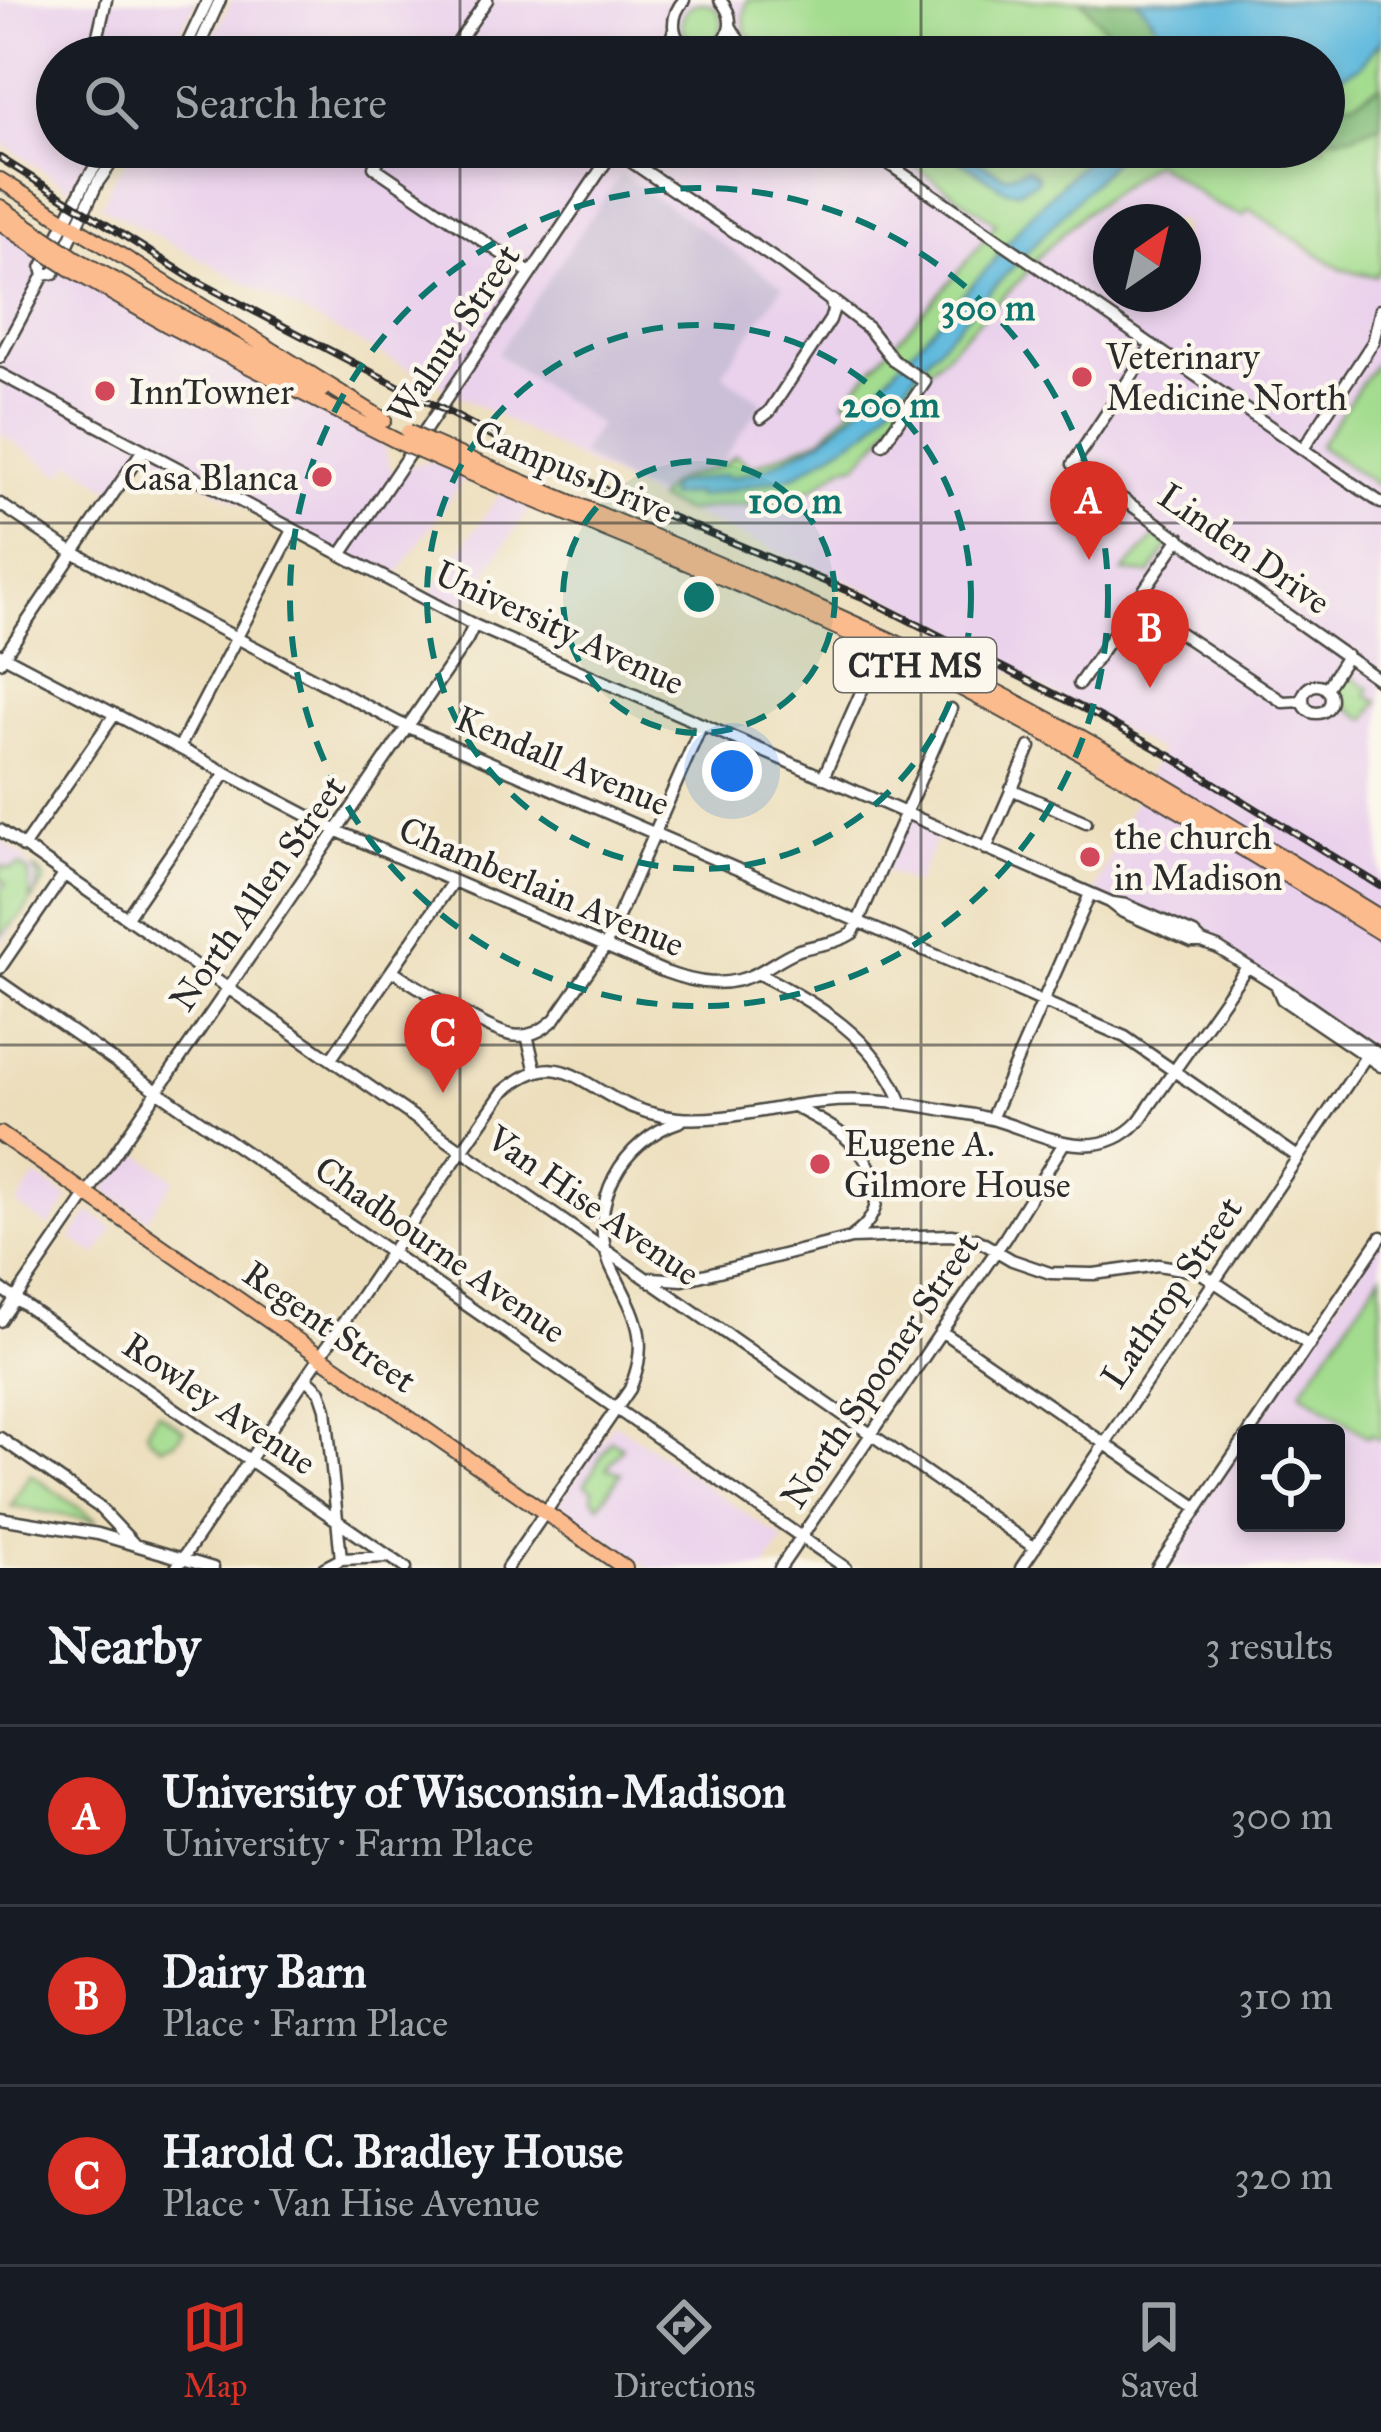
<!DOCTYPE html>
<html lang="en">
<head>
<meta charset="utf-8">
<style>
  :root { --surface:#171b24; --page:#242831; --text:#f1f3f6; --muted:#9ea1a6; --line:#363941; --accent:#d93025 }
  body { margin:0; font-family:"IM FELL Great Primer",serif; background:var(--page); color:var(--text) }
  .controls { position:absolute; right:36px; bottom:36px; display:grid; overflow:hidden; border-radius:12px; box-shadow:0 6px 18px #0003 }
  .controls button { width:108px; height:108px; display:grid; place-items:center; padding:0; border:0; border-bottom:3px solid var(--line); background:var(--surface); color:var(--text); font:60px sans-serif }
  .compass { position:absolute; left:1093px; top:204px; width:108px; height:108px; border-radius:50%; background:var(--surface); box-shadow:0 6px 18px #0003; rotate:34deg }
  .you { position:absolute; left:732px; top:771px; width:42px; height:42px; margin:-30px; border:9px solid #fff; border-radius:50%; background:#1a73e8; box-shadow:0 0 0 18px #1a73e833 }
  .badge { display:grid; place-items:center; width:78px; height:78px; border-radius:50%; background:var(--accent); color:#fff; font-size:39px; font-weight:700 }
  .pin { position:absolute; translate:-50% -99px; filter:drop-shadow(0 3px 6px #0008) }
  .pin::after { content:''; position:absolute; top:63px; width:42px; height:36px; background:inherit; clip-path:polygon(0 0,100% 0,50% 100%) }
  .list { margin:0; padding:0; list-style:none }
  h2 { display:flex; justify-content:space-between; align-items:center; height:156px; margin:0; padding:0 48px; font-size:51px }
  h2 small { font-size:39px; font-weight:400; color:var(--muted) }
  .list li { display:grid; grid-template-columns:78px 1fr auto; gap:36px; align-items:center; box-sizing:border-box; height:180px; padding:0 48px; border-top:3px solid var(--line) }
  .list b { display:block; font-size:45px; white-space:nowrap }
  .list p { margin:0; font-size:39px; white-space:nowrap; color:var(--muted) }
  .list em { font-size:39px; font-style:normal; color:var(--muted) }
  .icon { flex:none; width:66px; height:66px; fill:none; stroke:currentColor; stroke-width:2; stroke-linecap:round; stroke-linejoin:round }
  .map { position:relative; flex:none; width:1381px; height:1568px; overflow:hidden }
  .search { position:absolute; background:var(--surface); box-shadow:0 6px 18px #0003; left:36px; right:36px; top:36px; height:132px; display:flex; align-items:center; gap:30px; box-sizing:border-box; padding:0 42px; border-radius:66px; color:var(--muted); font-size:45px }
  .sheet { height:696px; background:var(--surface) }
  nav { display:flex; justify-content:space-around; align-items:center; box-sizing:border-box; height:168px; border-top:3px solid var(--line); background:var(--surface); font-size:33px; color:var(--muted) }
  nav a { display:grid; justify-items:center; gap:6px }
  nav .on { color:var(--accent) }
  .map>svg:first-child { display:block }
  .built { fill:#ead1ec; fill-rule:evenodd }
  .industrial { fill:#cabfd6 }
  .green { fill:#a3dc8e; stroke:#67845c; stroke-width:3 }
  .forest { fill:#82bc79; stroke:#567452; stroke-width:3 }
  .water { fill:#5fb9dd; stroke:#457284; stroke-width:3 }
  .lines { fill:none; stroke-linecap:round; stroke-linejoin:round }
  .minor-casing { stroke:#484641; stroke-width:15 }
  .major-casing { stroke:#484641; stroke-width:18 }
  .minor { stroke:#fff; stroke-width:10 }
  .major { stroke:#fbbb8d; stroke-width:14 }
  .rail-casing { stroke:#2b2b2b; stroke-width:8 }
  .rail { stroke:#fbf7ec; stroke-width:3; stroke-dasharray:9; stroke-linecap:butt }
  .major-bridge-casing { stroke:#484641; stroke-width:18; stroke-linecap:butt }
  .major-bridge { stroke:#fbbb8d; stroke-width:14 }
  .grid { fill:none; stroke:#2b2b2b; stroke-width:3; stroke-opacity:0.55 }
  .ring { fill:none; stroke:#0f766e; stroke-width:6; stroke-dasharray:21 15 }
  .poi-dot { fill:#d1495b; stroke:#fbf7ec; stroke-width:4.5 }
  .labels { text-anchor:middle; stroke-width:9; stroke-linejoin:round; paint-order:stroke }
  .shield { fill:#fbf7ec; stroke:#696865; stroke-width:3 }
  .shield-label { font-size:33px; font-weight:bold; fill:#2b2b2b }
  .street-label { font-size:36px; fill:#2b2b2b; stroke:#fbf7ec }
  .poi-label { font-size:36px; fill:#2b2b2b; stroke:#fbf7ec; text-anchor:start }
  .centre { fill:#0f766e; stroke:#fbf7ec; stroke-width:6 }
  .ring-label { font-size:36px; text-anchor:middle; font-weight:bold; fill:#0f766e; stroke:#fbf7ec; stroke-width:9; stroke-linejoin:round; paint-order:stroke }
</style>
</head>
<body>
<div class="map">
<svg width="1381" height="1568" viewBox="0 0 1381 1568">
  <rect width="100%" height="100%" fill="#fbf7ec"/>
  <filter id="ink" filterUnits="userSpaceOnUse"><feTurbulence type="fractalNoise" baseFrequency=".00833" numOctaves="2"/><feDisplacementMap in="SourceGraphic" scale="24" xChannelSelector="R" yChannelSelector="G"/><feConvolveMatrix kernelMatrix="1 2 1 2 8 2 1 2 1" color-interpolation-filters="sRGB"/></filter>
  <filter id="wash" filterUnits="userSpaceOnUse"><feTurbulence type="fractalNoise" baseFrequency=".004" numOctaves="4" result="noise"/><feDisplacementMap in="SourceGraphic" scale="48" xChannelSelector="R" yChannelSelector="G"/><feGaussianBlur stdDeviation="2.7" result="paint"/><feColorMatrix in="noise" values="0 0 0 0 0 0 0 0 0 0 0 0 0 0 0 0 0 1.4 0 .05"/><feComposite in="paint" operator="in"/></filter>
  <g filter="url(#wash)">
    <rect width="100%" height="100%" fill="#ecdebb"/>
    <path class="built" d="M0 0H197L168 57H57V147H97L70 189 0 142Z
      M232 0H1137L1153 18 1169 49 1170 57H202Z
      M1381 40V1056L1218 948 1093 895 1129 812 1160 751 998 664 908 607 657 500 100 206 108 193 107 189 136 147H1324V85L1360 66ZM1111 222H1183V294H1111Z
      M0 222 35 246 329 409 383 446 393 474 415 464 430 461 468 473 392 582 142 452 116 492 72 462 62 475 0 433Z
      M504 488 534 501 457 616 426 600Z
      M906 813 941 829 916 884 882 869Z
      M0 840 26 859 27 865 47 878 0 946Z
      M132 1149 175 1179 147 1219 104 1190Z
      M36 1176 69 1199 49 1227 17 1205Z
      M90 1212 114 1229 96 1255 71 1238Z
      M1381 1237V1568H1157L1246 1437V1523H1336V1433H1249Z
      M614 1422 784 1540 765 1568H650L558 1504Z"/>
    <path class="industrial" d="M621 174 783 286 722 374 763 402 717 468 669 485 661 495 633 486 580 454 599 425 497 354Z"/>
    <path class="green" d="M747 0H1137C1151 16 1166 35 1170 56L773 57 745 31 744 16Z
      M682 23a20 20 0 1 1 40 0a20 20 0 1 1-40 0Z
      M1381 40V269L1375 276 1341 269 1249 209 1243 216 1215 205 1154 162 1082 215 1038 257 1024 276 925 374 879 440 857 464 844 466 815 487 792 498 769 504 724 506 685 512 657 500C659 497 667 486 670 484 690 471 718 474 735 455L753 466 821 438 853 406 845 400C894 340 952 286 996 223L888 147H1324V85L1360 66Z
      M1381 355V488L1319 446Z
      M1156 536 1169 545 1150 574 1123 572Z
      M1342 671 1370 689 1367 695 1378 702 1366 720 1346 706 1341 711 1334 706 1336 680Z
      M20 865 29 872 30 898 36 893 38 877 34 868 43 875 44 882 23 913 0 936V892L6 883 0 879V866L11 869Z
      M1381 1274V1440L1372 1434 1368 1437 1301 1391Z
      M158 1412 184 1430 176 1441 162 1447 149 1438 146 1431Z
      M611 1440 622 1447 607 1468 621 1473 599 1505 592 1497 593 1490 585 1484Z
      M30 1474 96 1520V1521L11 1506Z"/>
    <path class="forest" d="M1081 0H1137C1151 16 1167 35 1170 57H1130Z
      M1381 85V124L1353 135 1324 138V99L1353 102Z"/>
    <path class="water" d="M1137 0H1380L1381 40 1360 66 1324 85V57H1170C1167 35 1151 16 1137 0Z
      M1098 147H1126L932 353 870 429 794 476 697 497 695 493 669 497 668 490 673 484 726 475 729 478 761 470 822 440 860 407 993 262 1023 223Z
      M959 151 1005 176 1027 168 1038 176 1037 181 1018 191 1006 190 954 157V152Z"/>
  </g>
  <g filter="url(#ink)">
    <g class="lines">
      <g class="minor-casing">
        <path id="minor" d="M684 0C670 16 669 41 692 49 702 53 711 52 721 57
          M731 27 742 46 754 57
          M708 51C732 41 737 19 720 0
          M93 57 106 0
          M181 57 208 0
          M194 57 220 0
          M448 57 487 0
          M664 57 674 30
          M388 147 374 167 530 273
          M864 147 1381 503
          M614 150 782 264 831 301 833 311 830 320 769 412 761 418
          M44 275 54 273 98 182 123 147
          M832 300 868 328 894 361 925 382 883 444
          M1152 345 1073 464 1381 681
          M0 357 44 275 42 268 86 181 108 147
          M0 374 474 625 1110 902 1123 912 1192 942H1202
          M1303 449 1373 342 1381 309
          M0 504 67 549 397 722 1125 1037 1298 1157
          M341 555 616 147
          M1135 603 1283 702 1303 701
          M0 654 337 831 665 972C695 983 727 989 757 973 771 966 783 956 799 950 818 944 836 944 853 933L951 709
          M0 662 142 451
          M1079 684 1180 538
          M1303 699a14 14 0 1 1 28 0a14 14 0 1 1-28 0Z
          M1326 689 1347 656
          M179 748 293 530
          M823 778 874 663
          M1011 789 1086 822
          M0 830 1035 1548
          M23 847 115 714
          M986 849 1030 747
          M1113 903 1126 905 1194 934 1202 942 1218 948 1287 991 1381 1056
          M127 917 226 773
          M0 968 64 875
          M393 971C414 985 489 1031 511 1035 529 1038 542 1031 555 1019L605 947 702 724
          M757 973C817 1003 875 1037 902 1103
          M0 982 846 1568
          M1277 987 1282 999 1381 1066
          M527 1035 536 1072
          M331 1059 453 881
          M794 1106C811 1116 830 1124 845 1137 877 1164 893 1208 853 1236
          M991 1119 1090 894
          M652 1278 683 1280 851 1238 951 1235 976 1239 1012 1260 1050 1273 1094 1274 1158 1265 1200 1272 1309 1345
          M0 1288 406 1568
          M0 1321 467 640 474 625
          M941 1331 1198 1508
          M306 1378 320 1391 326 1409 341 1559
          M1249 1433 1381 1237
          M0 1438 99 1507 133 1543
          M0 1518 98 1534 213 1568
          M176 1568 385 1261 503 1092C553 1049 571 1076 617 1100 636 1110 657 1116 678 1118 726 1122 775 1106 823 1102 865 1098 909 1103 950 1111 965 1113 980 1116 995 1120 1044 1135 1097 1166 1139 1121L1247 967
          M324 1568 341 1559 387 1557
          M507 1568 630 1389C637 1371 642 1354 639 1334 635 1309 620 1287 610 1264 586 1203 622 1140 681 1121
          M780 1568 1005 1238 1064 1143
          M1021 1568 1371 1049
          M1157 1568 1246 1437"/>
      </g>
      <g class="major-casing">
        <path id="major" d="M0 180 384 420
          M0 207 41 235
          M0 222 35 246
          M78 260 207 331 322 390
          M72 270 166 324 401 443
          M429 442C601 517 778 585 947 667 1098 740 1239 831 1381 918
          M422 452C574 519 732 577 883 649 1057 733 1217 832 1381 933
          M0 1134 625 1568"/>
      </g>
      <use href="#minor" class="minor"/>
      <use href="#major" class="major"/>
      <g class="rail-casing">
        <path id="rail" d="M0 158 193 279 501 440 602 488 865 598 1098 716 1170 756 1381 886"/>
      </g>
      <use href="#rail" class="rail"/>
      <g class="major-bridge-casing">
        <path id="major-bridge" d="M41 235 78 260
          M35 246 72 270
          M408 432 429 442
          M401 443 422 452"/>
      </g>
      <use href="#major-bridge" class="major-bridge"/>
    </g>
  </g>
  <path class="grid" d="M460 0V57M921 0V57M460 147V1568M921 147V1568M0 523H1381M0 1045H1381"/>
  <circle cx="699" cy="597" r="136" fill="#0f766e" fill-opacity=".12"/>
  <g class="ring">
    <circle cx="699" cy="597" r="136"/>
    <circle cx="699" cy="597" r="272"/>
    <circle cx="699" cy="597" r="409"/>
  </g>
  <g class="poi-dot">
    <circle cx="1082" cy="377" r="12"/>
    <circle cx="105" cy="391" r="12"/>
    <circle cx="322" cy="477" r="12"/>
    <circle cx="1090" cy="857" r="12"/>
    <circle cx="820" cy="1164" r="12"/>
  </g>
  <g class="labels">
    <rect class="shield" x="834" y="638" width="162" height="54" rx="9"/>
    <g class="shield-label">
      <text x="915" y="677">CTH MS</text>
    </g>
    <g class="street-label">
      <text transform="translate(453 333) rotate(-56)" y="13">Walnut Street</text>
      <text transform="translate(574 471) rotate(23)" y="13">Campus Drive</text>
      <text transform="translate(1245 548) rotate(35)" y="13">Linden Drive</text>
      <text transform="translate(560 627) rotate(25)" y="13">University Avenue</text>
      <text transform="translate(563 760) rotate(23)" y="13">Kendall Avenue</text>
      <text transform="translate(542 886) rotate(23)" y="13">Chamberlain Avenue</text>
      <text transform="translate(257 893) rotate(-55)" y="13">North Allen Street</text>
      <text transform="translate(594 1205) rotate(35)" y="13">Van Hise Avenue</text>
      <text transform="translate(441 1249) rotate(35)" y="13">Chadbourne Avenue</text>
      <text transform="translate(1171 1292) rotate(-56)" y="13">Lathrop Street</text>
      <text transform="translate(330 1326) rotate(35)" y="13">Regent Street</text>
      <text transform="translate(879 1370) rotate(-56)" y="13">North Spooner Street</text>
      <text transform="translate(220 1403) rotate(34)" y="13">Rowley Avenue</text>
    </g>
    <g class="poi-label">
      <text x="1106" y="369">Veterinary<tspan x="1106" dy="41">Medicine North</tspan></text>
      <text x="129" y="404">InnTowner</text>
      <text x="298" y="490" text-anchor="end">Casa Blanca</text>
      <text x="1114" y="849">the church<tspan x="1114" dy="41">in Madison</tspan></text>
      <text x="844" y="1156">Eugene A.<tspan x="844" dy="41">Gilmore House</tspan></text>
    </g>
  </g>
  <circle cx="699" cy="597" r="18" class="centre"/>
  <g class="ring-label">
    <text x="988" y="320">300 m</text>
    <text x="891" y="417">200 m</text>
    <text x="795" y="513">100 m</text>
  </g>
</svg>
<div class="controls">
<button><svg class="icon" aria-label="locate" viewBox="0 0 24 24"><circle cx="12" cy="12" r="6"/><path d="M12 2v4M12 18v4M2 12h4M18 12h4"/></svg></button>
</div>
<svg class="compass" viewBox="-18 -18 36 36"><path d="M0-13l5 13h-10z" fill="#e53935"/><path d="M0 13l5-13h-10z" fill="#9ea1a6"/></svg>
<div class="you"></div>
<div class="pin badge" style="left:1089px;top:560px">A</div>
<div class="pin badge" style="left:1150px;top:688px">B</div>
<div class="pin badge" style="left:443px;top:1093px">C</div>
<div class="search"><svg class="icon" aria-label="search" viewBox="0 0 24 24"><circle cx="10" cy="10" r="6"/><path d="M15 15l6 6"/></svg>Search here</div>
</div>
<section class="sheet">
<h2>Nearby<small>3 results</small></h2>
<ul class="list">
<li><span class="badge">A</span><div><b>University of Wisconsin-Madison</b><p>University · Farm Place</p></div><em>300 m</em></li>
<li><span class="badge">B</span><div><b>Dairy Barn</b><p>Place · Farm Place</p></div><em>310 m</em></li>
<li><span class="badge">C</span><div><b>Harold C. Bradley House</b><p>Place · Van Hise Avenue</p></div><em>320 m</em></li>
</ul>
</section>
<nav>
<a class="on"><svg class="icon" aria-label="map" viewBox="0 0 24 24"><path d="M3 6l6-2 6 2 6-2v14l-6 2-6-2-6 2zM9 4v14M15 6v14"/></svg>Map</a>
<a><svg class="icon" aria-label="directions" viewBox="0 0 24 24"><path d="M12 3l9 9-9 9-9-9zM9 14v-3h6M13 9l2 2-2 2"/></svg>Directions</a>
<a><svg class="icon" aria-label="saved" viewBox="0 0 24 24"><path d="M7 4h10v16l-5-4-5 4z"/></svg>Saved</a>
</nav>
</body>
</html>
